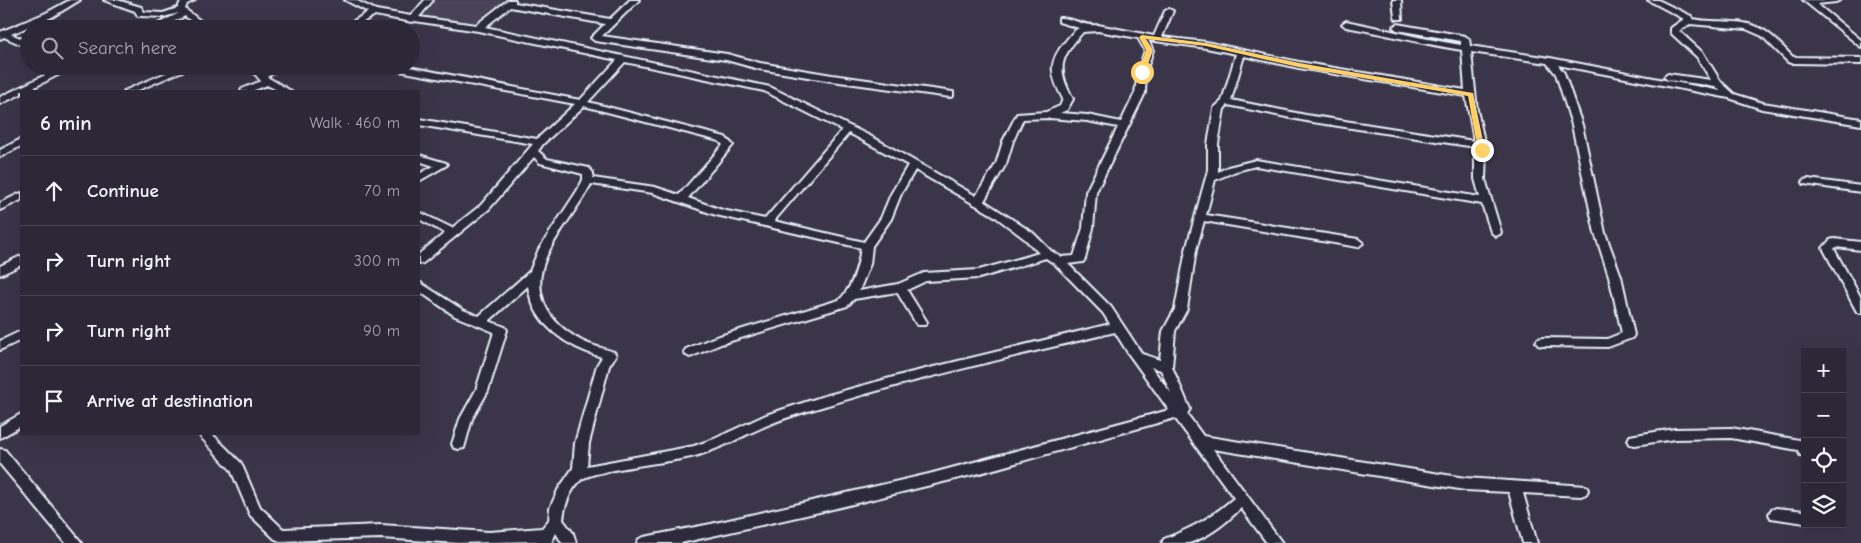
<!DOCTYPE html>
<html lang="en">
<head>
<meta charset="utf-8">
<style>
  :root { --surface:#2c2838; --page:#383443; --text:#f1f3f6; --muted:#a6a6ae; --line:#484453 }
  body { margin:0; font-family:"Comic Neue",sans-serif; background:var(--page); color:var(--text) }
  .controls { position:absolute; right:15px; bottom:15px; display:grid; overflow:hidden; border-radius:0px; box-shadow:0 5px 20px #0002 }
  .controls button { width:45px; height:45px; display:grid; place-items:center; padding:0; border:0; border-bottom:1px solid var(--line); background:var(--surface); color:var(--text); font:25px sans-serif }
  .stop { position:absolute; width:15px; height:15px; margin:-11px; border:4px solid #ffd166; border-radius:50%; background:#fff }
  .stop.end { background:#ffd166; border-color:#fff; box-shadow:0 1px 5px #0008 }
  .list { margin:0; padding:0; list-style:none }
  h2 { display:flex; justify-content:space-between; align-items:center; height:65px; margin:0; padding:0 20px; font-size:21px }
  h2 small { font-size:16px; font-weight:400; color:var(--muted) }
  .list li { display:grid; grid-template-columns:32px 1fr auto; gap:15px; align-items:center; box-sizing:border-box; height:70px; padding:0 20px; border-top:1px solid var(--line) }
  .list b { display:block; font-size:19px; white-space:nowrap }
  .list em { font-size:16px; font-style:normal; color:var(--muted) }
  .icon { flex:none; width:28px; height:28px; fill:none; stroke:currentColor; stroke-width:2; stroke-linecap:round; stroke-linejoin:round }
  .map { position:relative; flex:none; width:1861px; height:543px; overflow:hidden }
  .search { position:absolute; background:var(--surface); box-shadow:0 5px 20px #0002; left:20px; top:20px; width:400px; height:55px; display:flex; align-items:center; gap:12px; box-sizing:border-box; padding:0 18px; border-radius:28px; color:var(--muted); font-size:19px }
  .panel { position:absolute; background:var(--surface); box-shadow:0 5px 20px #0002; left:20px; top:90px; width:400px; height:345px; border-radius:0px }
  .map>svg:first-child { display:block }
  .built { fill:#4a4259 }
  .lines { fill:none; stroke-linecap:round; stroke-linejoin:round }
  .minor-casing { stroke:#e8f1f8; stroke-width:4 }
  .minor { fill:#2f2a3d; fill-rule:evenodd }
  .route { fill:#ffd166 }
</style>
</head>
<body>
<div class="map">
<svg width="1861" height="543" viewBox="0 0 1861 543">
  <rect width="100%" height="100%" fill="#3b354a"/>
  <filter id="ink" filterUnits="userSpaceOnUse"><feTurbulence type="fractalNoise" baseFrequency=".02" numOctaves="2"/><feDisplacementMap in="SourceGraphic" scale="10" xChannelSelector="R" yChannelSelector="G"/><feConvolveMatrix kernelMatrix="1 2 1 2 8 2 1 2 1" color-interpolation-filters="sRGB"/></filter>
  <g filter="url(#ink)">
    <path class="built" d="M437 0H519L490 25 416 19Z"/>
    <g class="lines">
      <g class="minor-casing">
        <path id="minor" d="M70 0H80L52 17 11 34 29 42V48L4 37 0 39V32L46 13Z
          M104 0H117L141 7 144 12 163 13 178 8 181 1 195 0 187 4 185 9 211 29H201L185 16 159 29H148L179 13 163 17 141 16H138L135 11Z
          M345 0H355L376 10 411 16 425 0H433L419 17 476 25 508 0H515V3L610 19 630 0H639L602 36 727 54 760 63 832 75 953 92V96L950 97 832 81 759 69 726 60 595 41 591 38 605 24 510 7 485 27 770 87 874 138 976 196 996 164 1003 141 1017 114 1046 112 1060 106 1063 99C1051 76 1047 63 1065 42 1069 37 1073 31 1079 28L1059 22V18C1072 17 1084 27 1098 25L1154 36 1165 11 1169 9 1173 11 1162 37 1206 42 1299 62 1465 90 1462 50C1423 44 1385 34 1346 27L1342 24 1346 21C1385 29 1422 39 1461 45V41L1397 30 1393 27 1397 24 1465 36 1469 39 1470 46 1550 58 1721 91 1715 86 1668 80 1664 77 1668 74 1711 80 1697 57 1671 33V28L1684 19 1648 0H1658L1691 16 1693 19C1716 24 1744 17 1765 31 1776 38 1784 49 1793 57L1861 58V64L1791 63 1788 62 1762 36 1746 29 1690 24 1679 31 1703 53 1721 82 1734 94 1763 103 1861 119V125L1762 109 1729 98 1558 65 1564 73 1582 125 1605 233 1621 276 1634 335 1632 338 1608 347 1542 346 1538 345 1536 342 1538 339 1542 338 1607 339 1622 333 1609 276 1595 233 1572 125 1556 74 1547 63 1471 52 1477 110 1486 150 1485 179 1501 232 1500 234 1496 236 1491 232 1482 204 1256 166 1236 171 1215 180 1206 215 1358 239 1363 243 1358 247 1204 221 1196 250 1187 309 1175 331 1172 367 1190 409 1187 414 1203 436 1465 478 1586 486 1588 490 1586 494 1581 496 1523 493 1537 543H1523L1509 492 1465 490 1213 449 1282 543H1267L1241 508C1227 522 1209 537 1189 543 1181 543 1170 543 1162 543L1164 539C1192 528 1211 518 1234 498L1175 418 980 473 828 510 681 543H637L639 539 644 537 711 524 929 474 1169 410 1128 353 1115 332C1016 356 916 378 818 408 801 413 784 418 768 425 744 435 721 449 695 456 674 462 592 470 581 480 570 490 564 506 563 520L573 533 576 543H562L556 533 551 543H537V541L458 543 381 538 280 541 275 539 250 515 231 470 198 434H212L241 463 260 507 283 529 381 525 489 532 542 528 549 520 550 508 558 490 573 468 575 443 597 365 602 357C567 347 533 325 528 286L489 321 505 327 507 330 488 391 472 419 464 448 459 449 454 448 452 444 460 419 476 390 494 332 455 316 419 291V282L463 310 479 316 530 271 539 249 577 191 583 180V174L540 163 534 157 489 209 423 263 419 264V254L445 233 419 219V212L452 228 481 205 533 144 419 125V119L537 139 575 104 389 69 385 66H404L580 100 617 60 478 31 415 21 412 22 375 15 351 29H341L368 12ZM1098 31 1138 38 1145 50 1138 72 1135 93 1121 122 1087 115 1060 113 1067 110 1073 99C1056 68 1060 58 1083 32ZM1148 40 1206 48 1236 54 1222 101 1214 108 1208 144V170L1186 250 1175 309 1163 331 1160 360 1142 354 1111 307 1068 264 1083 262 1085 259 1093 228 1096 192 1145 93 1146 72 1153 50ZM1244 56 1299 68 1466 96 1474 141 1306 115 1231 100ZM625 62 764 91 842 130 765 219 722 210 688 198 733 145 725 137 588 102ZM1228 105 1306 121 1475 147V179L1480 197 1256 160 1228 167 1218 172V144L1224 109ZM584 106 719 141 723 145 679 195 655 187 593 178V173L589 168 547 159 538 151 543 144ZM1049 118 1087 121 1118 127 1086 192 1083 228 1074 256 1061 257 1051 251 1033 233 984 201 1006 164 1013 141 1023 119ZM849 133 908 165 891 194 881 218 864 242 774 221ZM915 170 993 215 1025 239 1039 253 979 270 924 273 898 284 859 291 870 264 872 246 891 219 901 194ZM591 184 653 193 716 215 861 248C858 266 853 288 839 300L713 338 686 349 684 352 686 355 690 357 721 344 847 306 854 299 897 292 917 325H925L927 322 907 290 926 281 979 278 1046 258 1055 264 1103 313 1110 324 905 374 821 397 766 415 714 439 694 446 587 466 589 443 609 366 616 355 614 352C603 348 592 346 582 341 543 320 529 288 550 249 563 226 579 206 591 184ZM1151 367 1161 370 1171 393Z
          M1393 0H1401L1402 19H1396L1395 17Z
          M1803 0H1840L1836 2 1817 4 1861 40V47Z
          M64 66H75L27 91H21V94L0 104V97Z
          M182 66H194L136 91H124Z
          M248 66H257L263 72 272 66H283L267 77 291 91H279L267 85 252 91H241L242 89 261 81Z
          M21 139V146L0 157V150Z
          M419 155 446 163 447 165 419 181V174L434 166 419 161Z
          M1808 179 1861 186V192L1804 184 1803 182 1804 180Z
          M21 193V200L0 210V203Z
          M1834 239 1861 242V250L1836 247 1834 249 1861 298V313L1857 312 1823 248 1830 240Z
          M21 256V265L0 275V266Z
          M21 331V340L0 350V341Z
          M21 414V426L0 438V426Z
          M1731 428 1805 441V456L1800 455 1798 450 1731 438 1675 439 1635 445 1630 444 1628 440 1630 436 1635 435 1675 429Z
          M0 449 5 450 82 543H66L0 464Z
          M1776 508 1805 511V523L1771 518 1769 514 1771 510Z"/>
      </g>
      <use href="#minor" class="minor"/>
    </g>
  </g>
  <path class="route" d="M1142 35 1206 43 1299 63 1473 93 1485 150 1482 152 1478 150 1468 96 1299 67 1206 46 1146 39 1153 50 1145 72 1142 74 1139 72 1146 50 1139 37Z"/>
</svg>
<div class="controls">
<button>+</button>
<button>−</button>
<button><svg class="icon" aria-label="locate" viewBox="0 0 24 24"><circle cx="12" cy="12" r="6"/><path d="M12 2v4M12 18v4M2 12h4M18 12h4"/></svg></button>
<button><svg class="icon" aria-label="layers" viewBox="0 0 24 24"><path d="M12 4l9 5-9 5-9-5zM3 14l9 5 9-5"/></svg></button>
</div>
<div class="stop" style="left:1142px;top:72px"></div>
<div class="stop end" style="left:1482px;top:150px"></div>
<div class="search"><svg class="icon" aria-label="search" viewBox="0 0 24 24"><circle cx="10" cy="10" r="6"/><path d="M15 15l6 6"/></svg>Search here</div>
<section class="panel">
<h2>6 min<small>Walk · 460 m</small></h2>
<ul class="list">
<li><svg class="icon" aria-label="ahead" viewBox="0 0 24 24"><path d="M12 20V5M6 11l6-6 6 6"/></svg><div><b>Continue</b></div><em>70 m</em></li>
<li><svg class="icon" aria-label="right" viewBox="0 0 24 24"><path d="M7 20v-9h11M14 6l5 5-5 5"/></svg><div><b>Turn right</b></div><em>300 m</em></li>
<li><svg class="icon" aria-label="right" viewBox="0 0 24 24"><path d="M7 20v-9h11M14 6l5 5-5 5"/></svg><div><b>Turn right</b></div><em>90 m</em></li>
<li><svg class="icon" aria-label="arrive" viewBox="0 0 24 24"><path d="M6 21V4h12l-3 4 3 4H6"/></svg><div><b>Arrive at destination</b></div></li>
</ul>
</section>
</div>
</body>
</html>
